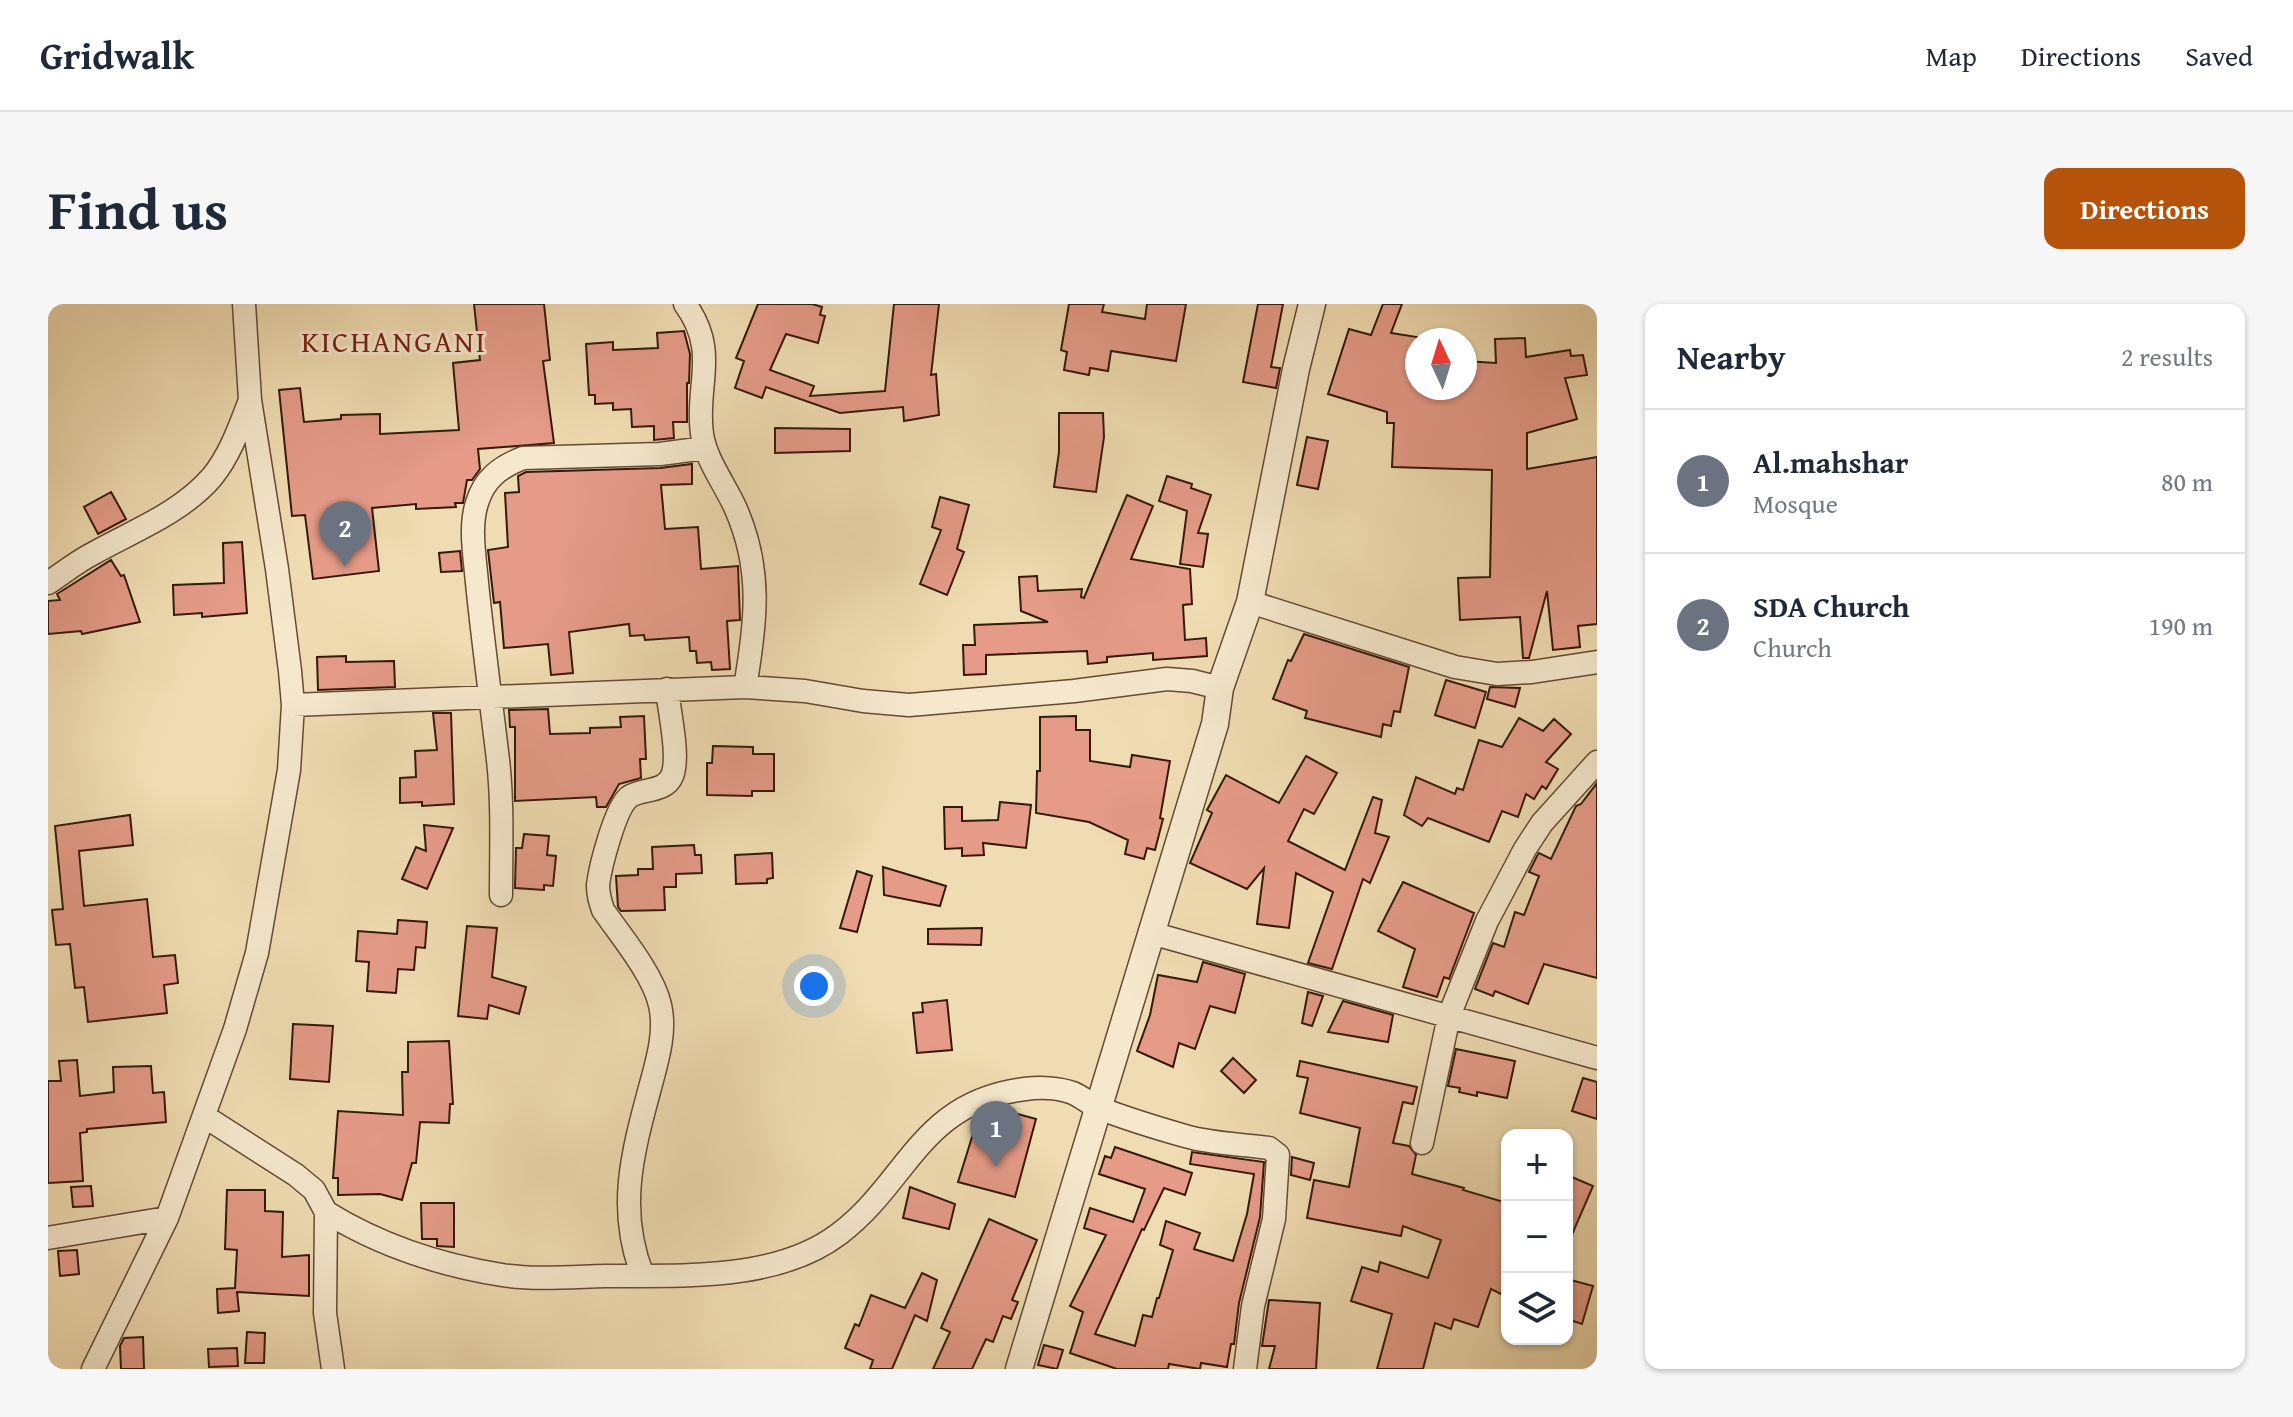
<!DOCTYPE html>
<html lang="en">
<head>
<meta charset="utf-8">
<style>
  :root { --surface:#fff; --page:#f6f6f7; --text:#1f2937; --muted:#747a83; --line:#e0e1e3; --accent:#b45309 }
  body { margin:0; font-family:"Gentium Book Plus",serif; background:var(--page); color:var(--text) }
  .controls { position:absolute; right:24px; bottom:24px; display:grid; overflow:hidden; border-radius:16px; box-shadow:0 2px 6px #0004 }
  .controls button { width:72px; height:72px; display:grid; place-items:center; padding:0; border:0; border-bottom:2px solid var(--line); background:var(--surface); color:var(--text); font:40px sans-serif }
  .compass { position:absolute; left:1357px; top:24px; width:72px; height:72px; border-radius:50%; background:var(--surface); box-shadow:0 2px 6px #0004; rotate:356deg }
  .you { position:absolute; left:766px; top:682px; width:28px; height:28px; margin:-20px; border:6px solid #fff; border-radius:50%; background:#1a73e8; box-shadow:0 0 0 12px #1a73e833 }
  .badge { display:grid; place-items:center; width:52px; height:52px; border-radius:50%; background:var(--accent); color:#fff; font-size:26px; font-weight:700 }
  .pin { position:absolute; translate:-50% -66px; filter:drop-shadow(0 2px 4px #0008) }
  .pin::after { content:''; position:absolute; top:42px; width:28px; height:24px; background:inherit; clip-path:polygon(0 0,100% 0,50% 100%) }
  .list { margin:0; padding:0; list-style:none }
  h2 { display:flex; justify-content:space-between; align-items:center; height:104px; margin:0; padding:0 32px; font-size:34px }
  h2 small { font-size:26px; font-weight:400; color:var(--muted) }
  .list li { display:grid; grid-template-columns:52px 1fr auto; gap:24px; align-items:center; box-sizing:border-box; height:144px; padding:0 32px; border-top:2px solid var(--line) }
  .list b { display:block; font-size:30px; white-space:nowrap }
  .list p { margin:0; font-size:26px; white-space:nowrap; color:var(--muted) }
  .list em { font-size:26px; font-style:normal; color:var(--muted) }
  .icon { flex:none; width:44px; height:44px; fill:none; stroke:currentColor; stroke-width:2; stroke-linecap:round; stroke-linejoin:round }
  .map { position:relative; flex:none; width:1549px; height:1065px; overflow:hidden; border-radius:16px }
  header { display:flex; align-items:center; gap:48px; box-sizing:border-box; height:112px; padding:0 40px; background:var(--surface); border-bottom:2px solid var(--line) }
  header strong { font-size:38px }
  nav { display:flex; gap:44px; margin-inline-start:auto; font-size:28px }
  .intro { display:flex; align-items:center; justify-content:space-between; box-sizing:border-box; height:192px; padding:0 48px }
  h1 { margin:0; font-size:56px }
  .button { padding:20px 36px; border-radius:16px; background:var(--accent); color:#fff; font-size:28px; font-weight:700 }
  main { display:flex; gap:48px; padding:0 48px }
  aside { flex:1; background:var(--surface); border-radius:16px; box-shadow:0 2px 6px #0004 }
  .map>svg:first-child { display:block }
  .building { fill:#e59b88; stroke:#35190a; stroke-width:2 }
  .lines { fill:none; stroke-linecap:round; stroke-linejoin:round }
  .minor-casing { stroke:#644a34; stroke-width:25 }
  .tertiary-casing { stroke:#644a34; stroke-width:29 }
  .minor { stroke:#f5e8cd; stroke-width:22 }
  .tertiary { stroke:#f5e8cd; stroke-width:26 }
  .labels { text-anchor:middle; stroke-width:6; stroke-linejoin:round; paint-order:stroke }
  .quarter-label { font-size:30px; letter-spacing:2px; fill:#7a1f14; stroke:#f5e8cd }
</style>
</head>
<body>
<header>
<strong>Gridwalk</strong>
<nav><a>Map</a><a>Directions</a><a>Saved</a></nav>
</header>
<div class="intro"><h1>Find us</h1><a class="button">Directions</a></div>
<main>
<div class="map">
<svg width="1549" height="1065" viewBox="0 0 1549 1065">
  <rect width="100%" height="100%" fill="#f0dcb2"/>
  <filter id="stains"><feTurbulence type="fractalNoise" baseFrequency=".0025" numOctaves="4"/><feColorMatrix values="0 0 0 0 .2 0 0 0 0 .09 0 0 0 0 .02 0 0 0 .5 -.17"/></filter>
  <radialGradient id="worn" r=".72"><stop offset=".6" stop-color="#630" stop-opacity="0"/><stop offset="1" stop-color="#630" stop-opacity=".3"/></radialGradient>
  <path class="building" d="M426 0H496L502 56 495 57 506 139 430 145 432 165 424 176H419L415 199H407L408 203 368 205V200L324 204 331 267 265 275 257 211 244 212 231 86 252 84 256 118 293 115V111L332 110V130L411 126 405 59 432 56Z
    M710 0H764L774 3 772 11 777 12 770 39 738 30 722 66 766 82 762 92 837 87 846 0H891L883 71 888 70 891 111 856 117 855 103 792 109 718 83 714 94 687 84 696 57 688 54Z
    M1021 0H1056L1054 8 1097 15 1099 0H1138L1128 57 1063 47 1060 67 1042 64 1041 71 1016 66 1019 48 1013 46Z
    M1210 0H1235L1223 63 1232 64 1228 84 1195 78Z
    M1335 0H1354L1343 29 1369 33V84H1417V57L1448 59 1447 35 1477 34 1478 53 1522 46 1523 52 1535 51 1539 71 1517 74 1529 115 1479 129V165L1549 153V320L1530 322 1532 343 1505 346 1499 287 1481 354H1475L1472 313 1412 316 1410 274 1442 273 1444 166 1344 163 1346 119H1339V108L1280 90 1301 25 1323 31Z
    M636 27 642 50 641 79H639V118H625L626 134 606 136V122L584 123 583 105 565 106V99L547 100V91H541L538 40 565 38V46L610 44 609 29Z
    M1011 109H1055L1056 133 1048 188 1006 183 1011 148Z
    M727 124 802 125V147L727 149Z
    M1259 133 1280 137 1270 185 1249 181Z
    M644 160V180L613 181 617 225 650 223 653 265 690 262 692 316 679 317 682 365 664 366 663 358 649 359 648 347H642L641 333 597 336 596 331 582 332 581 320 521 328 525 369 503 371 500 340 456 344 452 298 446 299 440 246 460 243 457 189 471 188 470 172 478 168 612 164Z
    M1119 172 1144 180 1143 184 1163 191 1150 229 1160 230 1155 263 1132 260 1139 207 1111 197Z
    M63 188 78 215 50 230 36 203Z
    M1079 191 1105 202 1083 255 1142 265 1144 300 1135 301 1137 336 1158 334 1159 352 1105 356V349L1059 353V358L1040 360 1039 347 938 351V370L916 371 915 341H927L926 321 1000 318 973 307 971 273 989 272 990 287 1034 285 1033 293 1036 294Z
    M892 193 921 201 909 245 916 248 899 291 872 280 893 226 884 223Z
    M194 238 199 309 154 313V309L126 311 125 281 176 279 175 239Z
    M412 247 414 267 393 268 391 249Z
    M63 256 73 272 76 271 92 318 34 330 33 327 0 330V297L12 296 9 290Z
    M1256 330 1361 363 1352 408 1346 407 1343 422 1335 420 1333 433 1257 414 1259 407 1225 395 1240 356 1243 357Z
    M298 352V358L346 357 347 383 270 386 269 353Z
    M1398 376 1438 388 1427 424 1387 411Z
    M1442 383 1472 384 1467 403 1439 395Z
    M500 405 502 430 542 429V424L573 423 572 413 596 412 598 455H592L593 474 571 480 558 503H549L548 493 467 497V423H462L461 406Z
    M385 409H403L406 500 374 502V498L352 499V474L368 473 367 447 389 446Z
    M1028 412V426H1042V457L1082 463 1084 451 1122 457 1112 514 1115 515 1107 546 1099 544 1096 555 1077 550 1080 536 1041 518 988 509 989 467H992V413Z
    M1471 414 1495 427 1506 415 1523 430 1498 458 1510 465 1498 485 1494 482 1486 495 1478 490 1470 513 1454 507 1441 538 1380 514 1374 522 1356 511 1368 473 1407 490 1409 484 1415 486 1431 436 1454 443Z
    M665 442 705 443V450H726V487H704V492L659 491V459H664Z
    M1258 452 1289 469 1266 510 1256 505 1240 537 1297 566 1325 493 1334 496 1327 529 1341 533 1322 579 1315 575 1284 665 1260 659 1285 588 1248 569 1241 624 1209 620 1216 564 1199 585 1142 559 1164 509 1159 506 1178 471 1231 499Z
    M1549 479V674L1496 660 1480 700 1447 687 1445 692 1427 685 1445 639 1456 643 1467 608 1476 611 1491 572 1481 568 1489 552 1491 549 1503 555 1528 502 1533 500Z
    M952 498 983 501 978 544 935 539 936 551 914 552V544L897 545 896 503H914V517L950 516Z
    M82 511 85 541 31 547 36 602 99 595 105 653 127 651 130 679 116 681 119 709 40 718 36 683 27 684 22 640 8 641 4 606 15 605 7 522Z
    M376 521 405 524 379 585 354 575 368 543 378 547Z
    M476 530 501 532 499 551 508 552 505 582 496 581V586L467 584 468 544H474Z
    M646 541 647 551H653L654 569 628 570V583H616L617 606 573 607 570 603 568 572 590 571V565H605L604 543Z
    M724 549 725 574 719 575V579L688 580 687 551Z
    M835 563 898 582 892 602 836 591Z
    M809 567 824 572 809 628 792 624Z
    M1355 578 1426 609 1401 675 1396 673 1389 693 1355 683 1367 645 1330 627Z
    M350 616 379 618 377 644 368 643 366 666 350 665 348 689 319 687 321 658 308 657 310 627 349 630Z
    M419 622 449 624 444 673 478 683 471 710 441 701 439 715 410 712Z
    M934 624 933 641 880 640V625Z
    M1155 658 1197 670 1187 709 1162 702 1147 745 1131 739 1125 763 1089 747 1102 711 1110 671 1149 678Z
    M1260 688 1275 692 1264 722 1254 719Z
    M899 696 904 746 869 749 865 709 875 708 874 699Z
    M1295 697 1345 711 1340 738 1280 728Z
    M245 720 285 722 281 778 242 775Z
    M401 737 405 800H402L401 819 372 818 368 859H364L354 896 332 890 290 891V874H285L290 807 355 811 354 768H360V738Z
    M1408 745 1467 757 1459 794 1429 788V792L1411 788 1412 784 1400 782Z
    M1185 754 1208 776 1196 789 1173 767Z
    M29 756 32 792 66 788 65 763 103 762 105 789 116 788 118 818 39 825V828L32 829 35 877 0 879V777H13L11 757Z
    M1252 757 1369 783 1365 800 1355 798 1345 839 1361 842 1368 851 1364 870 1416 884 1415 886 1459 899V978L1453 990 1443 985 1430 1023 1406 1015 1403 1025 1387 1019 1375 1065H1329L1344 1010 1303 997 1314 963 1330 968 1332 958 1380 974 1393 936 1355 922 1353 932 1259 914 1266 876 1301 883 1312 824 1252 809 1260 774 1249 772Z
    M1535 774 1549 778V815L1524 807Z
    M952 805 988 815 967 893 910 878 930 814Z
    M1067 843 1144 869 1137 891 1116 884 1096 926 1094 925 1047 1030 1087 1042 1095 1011 1104 1013 1109 994H1111L1125 946 1112 941 1118 917 1152 929 1146 945 1185 957 1199 910 1206 870 1142 860 1144 848 1216 858 1212 913 1191 999 1186 1040H1183L1179 1063 1153 1059 1152 1065 1121 1060 1120 1065H1069L1022 1049 1035 1008 1022 1002 1058 931 1036 924 1042 904 1085 918 1097 885 1051 870 1057 852 1063 854Z
    M1244 853 1266 859 1262 876 1243 871Z
    M1519 871 1545 882 1519 942Z
    M43 882 45 902 25 903 23 883Z
    M862 883 907 900 901 925 855 914Z
    M179 886H217V907L235 908 234 953 261 951V992L189 988 191 1007 170 1009 169 985 187 984 189 946 177 945Z
    M373 899H406V943L389 942V935H374Z
    M941 915 989 936 964 996 970 998 963 1015 955 1012 945 1038 938 1035 924 1065H885L902 1028 893 1024Z
    M29 946 31 970 12 972 10 947Z
    M874 969 889 976 879 1017 867 1011 844 1065H822L825 1056 797 1044 807 1020 811 1022 823 991 857 1004Z
    M1519 975 1545 982 1534 1020 1519 1015Z
    M1221 996 1272 999 1268 1065H1221L1227 1042H1214Z
    M199 1028 217 1029 216 1059H197Z
    M95 1033 96 1065H73L72 1042 76 1034Z
    M996 1041 1015 1046 1009 1065 990 1061Z
    M189 1044 190 1062 161 1063 160 1045Z"/>
  <g class="lines">
    <g class="minor-casing">
      <path id="minor" d="M637 0C672 48 647 81 654 130 658 156 676 179 687 203 715 265 708 319 697 383
        M0 279C15 269 30 257 46 249 87 226 133 209 164 173 182 151 192 122 202 96
        M1202 298 1407 363 1449 370 1484 368 1549 358
        M245 401 697 383 757 387 815 397 861 401 1026 387 1119 375 1144 377 1172 384
        M453 591C453 546 455 500 450 456 443 397 435 338 429 279 427 254 421 223 429 199 436 175 452 163 475 154L612 150 657 144
        M1103 629 1549 754
        M156 812 248 871 266 886 278 908 277 1009 285 1065
        M1374 839 1401 712 1439 617 1477 545 1494 519 1549 458
        M278 908C331 941 392 961 454 971 487 976 522 973 557 972 631 971 728 978 791 930 861 877 872 798 977 785 992 783 1011 784 1025 789 1034 793 1042 800 1051 804 1079 815 1109 824 1137 832 1164 840 1194 840 1221 844L1230 851 1226 915 1205 1002 1197 1065
        M0 934 119 914
        M595 972C568 905 585 847 603 780 610 754 618 727 612 701 605 670 573 632 555 606 552 597 550 591 550 581 552 564 567 504 581 493 593 484 617 489 624 472 632 453 621 407 619 385
        M45 1065 119 914 187 725 209 649 241 466 245 401 242 367 229 265 202 96 196 0"/>
    </g>
    <g class="tertiary-casing">
      <path id="tertiary" d="M971 1065 1167 420 1172 384 1202 298 1248 65 1264 0"/>
    </g>
    <use href="#minor" class="minor"/>
    <use href="#tertiary" class="tertiary"/>
  </g>
  <g class="labels">
    <g class="quarter-label">
      <text x="346" y="48">KICHANGANI</text>
    </g>
  </g>
  <rect width="100%" height="100%" filter="url(#stains)"/>
  <rect width="100%" height="100%" fill="url(#worn)"/>
</svg>
<div class="controls">
<button>+</button>
<button>−</button>
<button><svg class="icon" aria-label="layers" viewBox="0 0 24 24"><path d="M12 4l9 5-9 5-9-5zM3 14l9 5 9-5"/></svg></button>
</div>
<svg class="compass" viewBox="-18 -18 36 36"><path d="M0-13l5 13h-10z" fill="#e53935"/><path d="M0 13l5-13h-10z" fill="#747a83"/></svg>
<div class="you"></div>
<div class="pin badge" style="left:948px;top:863px;background:#6b7280">1</div>
<div class="pin badge" style="left:297px;top:263px;background:#6b7280">2</div>
</div>
<aside>
<h2>Nearby<small>2 results</small></h2>
<ul class="list">
<li><span class="badge" style="background:#6b7280">1</span><div><b>Al.mahshar</b><p>Mosque</p></div><em>80 m</em></li>
<li><span class="badge" style="background:#6b7280">2</span><div><b>SDA Church</b><p>Church</p></div><em>190 m</em></li>
</ul>
</aside>
</main>
</body>
</html>
